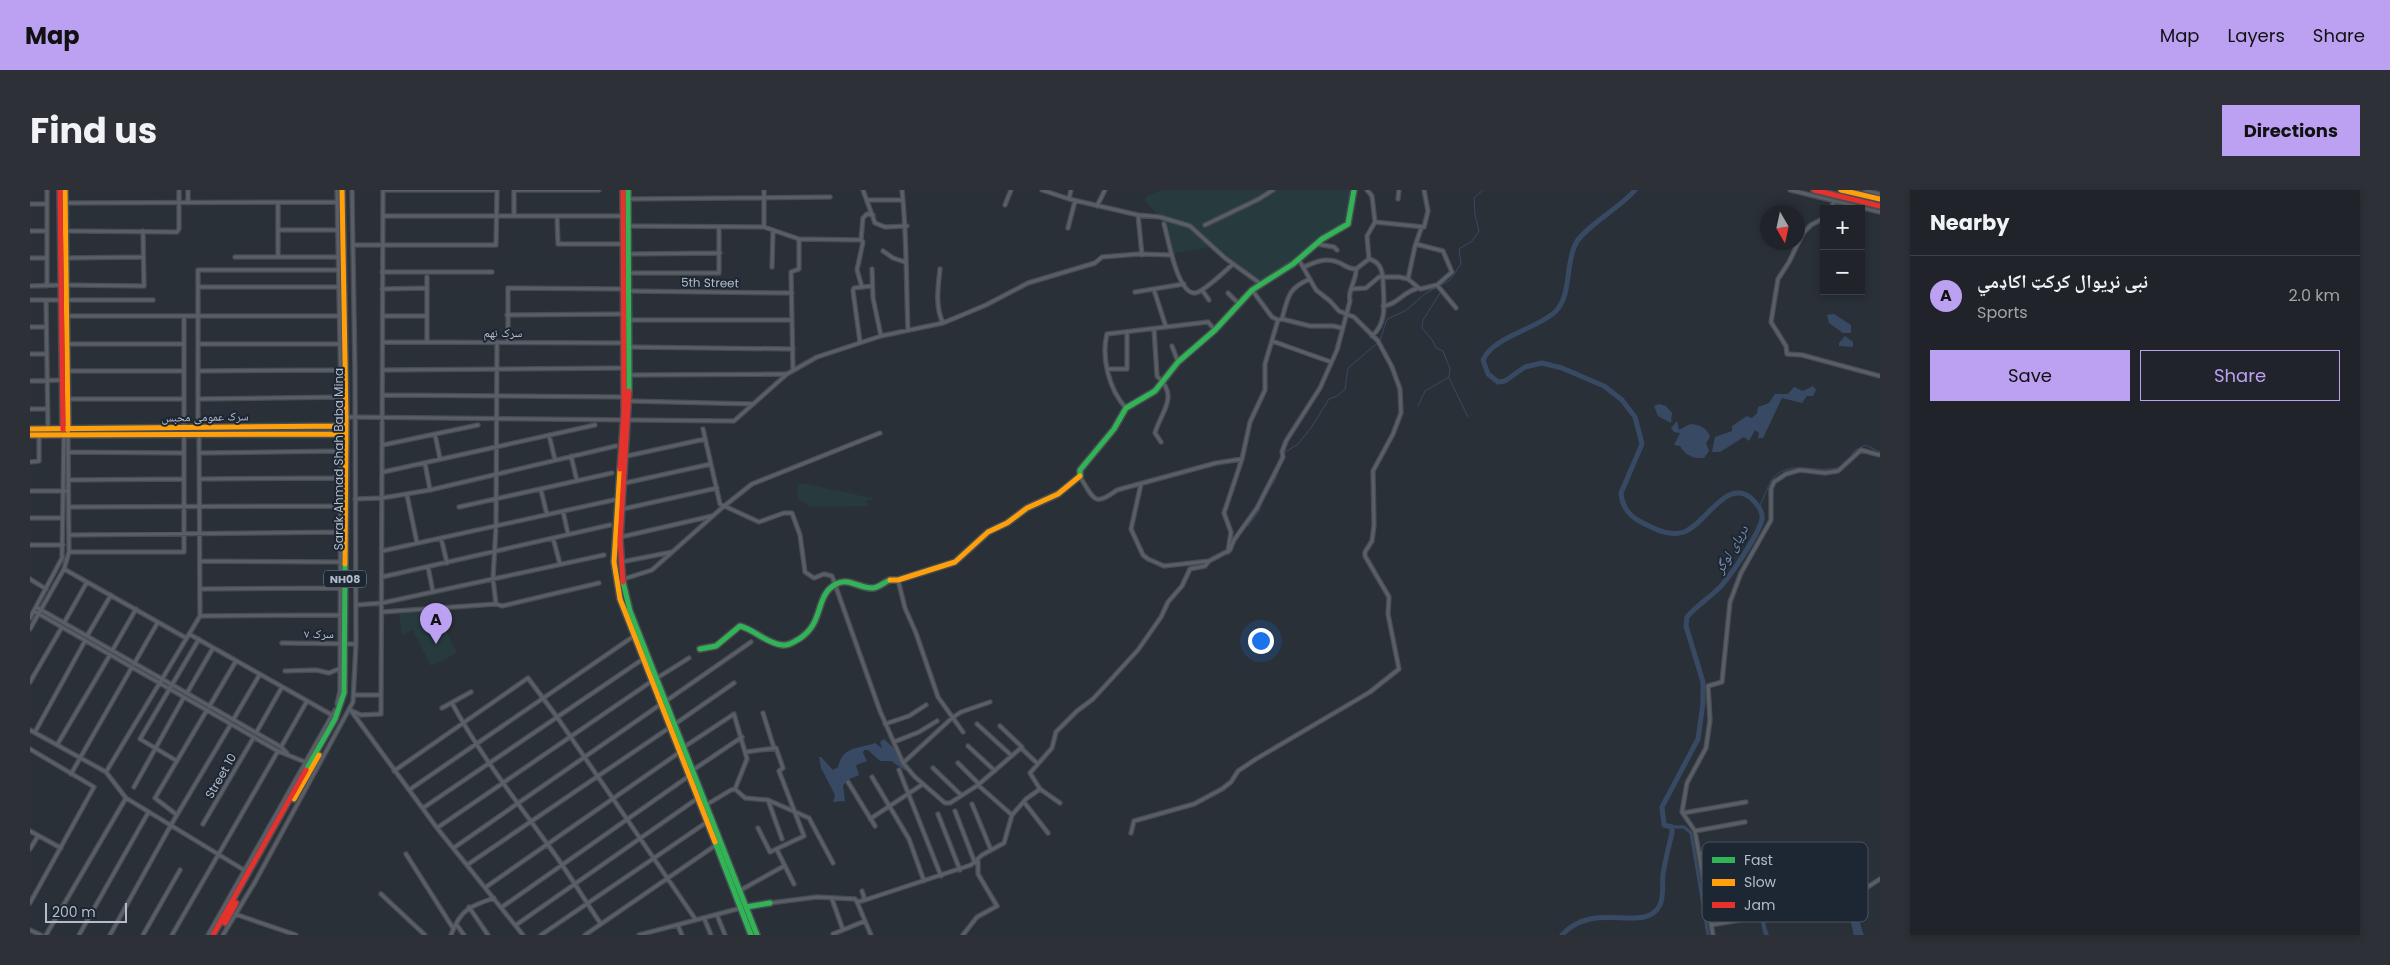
<!DOCTYPE html>
<html lang="en">
<head>
<meta charset="utf-8">
<style>
  :root { --surface:#20242a; --page:#2d3036; --text:#f1f3f6; --muted:#a2a4a8; --line:#3d4147; --accent:#bca0f2 }
  body { margin:0; font-family:Poppins,"Noto Naskh Arabic",sans-serif; background:var(--page); color:var(--text) }
  .controls { position:absolute; right:15px; top:15px; display:grid; overflow:hidden; border-radius:0px; box-shadow:0 2px 8px #0003 }
  .controls button { width:45px; height:45px; display:grid; place-items:center; padding:0; border:0; border-bottom:1px solid var(--line); background:var(--surface); color:var(--text); font:25px sans-serif }
  .compass { position:absolute; left:1730px; top:15px; width:45px; height:45px; border-radius:50%; background:var(--surface); box-shadow:0 2px 8px #0003; rotate:171deg }
  .scale { position:absolute; left:15px; bottom:12px; width:82px; box-sizing:border-box; padding-left:5px; border:2px solid #b4bcc9; border-top:0; font-size:14px; line-height:18px; white-space:nowrap; color:#b4bcc9; -webkit-text-stroke:4px #1d2633; paint-order:stroke }
  .you { position:absolute; left:1230px; top:450px; width:18px; height:18px; margin:-12px; border:4px solid #fff; border-radius:50%; background:#1a73e8; box-shadow:0 0 0 8px #1a73e833 }
  .badge { display:grid; place-items:center; width:32px; height:32px; border-radius:50%; background:var(--accent); color:#111; font-size:16px; font-weight:700 }
  .pin { position:absolute; translate:-50% -41px; filter:drop-shadow(0 1px 2px #0008) }
  .pin::after { content:''; position:absolute; top:26px; width:18px; height:15px; background:inherit; clip-path:polygon(0 0,100% 0,50% 100%) }
  .list { margin:0; padding:0; list-style:none }
  h2 { display:flex; justify-content:space-between; align-items:center; height:65px; margin:0; padding:0 20px; font-size:21px }
  h2 small { font-size:16px; font-weight:400; color:var(--muted) }
  .list li { display:grid; grid-template-columns:32px 1fr auto; gap:15px; align-items:center; box-sizing:border-box; height:80px; padding:0 20px; border-top:1px solid var(--line) }
  .list b { display:block; font-size:19px; white-space:nowrap }
  .list p { margin:0; font-size:16px; white-space:nowrap; color:var(--muted) }
  .list em { font-size:16px; font-style:normal; color:var(--muted) }
  .actions { display:flex; gap:10px; padding:15px 20px }
  .actions a { flex:1; padding:11px 0; border:1px solid var(--accent); border-radius:0px; text-align:center; font-size:18px; color:var(--accent) }
  .actions .main { background:var(--accent); color:#111 }
  .map { position:relative; flex:none; width:1850px; height:745px; overflow:hidden; border-radius:0px }
  header { display:flex; align-items:center; gap:30px; box-sizing:border-box; height:70px; padding:0 25px; background:var(--accent); color:#111 }
  header strong { font-size:24px }
  nav { display:flex; gap:28px; margin-inline-start:auto; font-size:18px }
  .intro { display:flex; align-items:center; justify-content:space-between; box-sizing:border-box; height:120px; padding:0 30px }
  h1 { margin:0; font-size:35px }
  .button { padding:12px 22px; border-radius:0px; background:var(--accent); color:#111; font-size:18px; font-weight:700 }
  main { display:flex; gap:30px; padding:0 30px }
  aside { flex:1; background:var(--surface); border-radius:0px; box-shadow:0 2px 8px #0003 }
  .map>svg:first-child { display:block }
  .green { fill:#273a3e }
  .water { fill:#384963 }
  .lines { fill:none; stroke-linecap:round; stroke-linejoin:round }
  .stream { stroke:#384963; stroke-width:1 }
  .canal { stroke:#384963; stroke-width:3 }
  .river { stroke:#384963; stroke-width:5 }
  .street-casing { stroke:#484c53; stroke-width:5.5 }
  .fast-casing { stroke:#484c53; stroke-width:8 }
  .slow-casing { stroke:#484c53; stroke-width:8 }
  .jam-casing { stroke:#484c53; stroke-width:8 }
  .street { stroke:#5a5e66; stroke-width:3 }
  .fast { stroke:#30b455; stroke-width:5 }
  .slow { stroke:#ff9f0a; stroke-width:5 }
  .jam { stroke:#e5322d; stroke-width:5 }
  .labels { text-anchor:middle; stroke-width:4; stroke-linejoin:round; paint-order:stroke }
  .shield { fill:#1d2633; stroke:#878f9c; stroke-width:1 }
  .shield-label { font-size:11px; font-weight:bold; fill:#b4bcc9 }
  .street-label { font-size:12px; fill:#b4bcc9; stroke:#1d2633 }
  .water-label { font-size:14px; font-style:italic; fill:#7c92b1; stroke:#1d2633 }
  .key { fill:#1d2633; stroke:#4a5360; stroke-width:1 }
  .key-label { font-size:14px; fill:#b4bcc9 }
</style>
</head>
<body>
<header>
<strong>Map</strong>
<nav><a>Map</a><a>Layers</a><a>Share</a></nav>
</header>
<div class="intro"><h1>Find us</h1><a class="button">Directions</a></div>
<main>
<div class="map">
<svg width="1850" height="745" viewBox="0 0 1850 745">
  <rect width="100%" height="100%" fill="#2a3038"/>
  <path class="green" d="M1131 0H1324L1318 34 1231 94 1182 57 1141 64 1130 27 1116 12 1115 7Z
    M771 293 842 308V310H837V316L781 317 768 309 767 295Z
    M406 421 427 463 401 476 383 440 372 445 369 424Z"/>
  <path class="water" d="M1804 124 1821 135V143H1813L1799 133 1797 125Z
    M1815 146 1823 152V157L1809 156V153Z
    M1764 197 1773 201 1783 196 1786 200 1783 206H1777L1772 213 1752 208 1733 248H1728L1729 243 1725 240 1719 251 1714 247 1690 262H1682L1685 247 1702 241V236L1717 226 1722 228 1727 223 1728 217 1739 213 1745 204H1758Z
    M1629 214 1636 216 1642 223 1641 233 1628 226 1624 216Z
    M1647 231 1649 240 1660 234C1671 235 1676 237 1680 247L1676 253 1679 261 1674 268C1663 269 1655 265 1650 256L1644 255 1650 243 1644 242 1641 238Z
    M854 549 868 562 876 581 861 571H850L838 560H834L833 563 837 571 826 575 829 585 817 590 813 596 815 611 803 612 805 605 791 578 789 567H791L803 580 808 577C814 555 826 560 845 553L852 558 850 552Z
    M1775 668C1822 670 1822 710 1834 745H1824C1820 728 1815 706 1803 692 1772 655 1720 704 1739 745H1734C1723 712 1740 677 1775 668Z"/>
  <g class="lines">
    <path class="stream" d="M1419 188 1438 227
      M1388 216 1395 201 1419 187 1420 179 1413 161 1406 158 1403 151 1392 138 1393 130 1410 103
      M1254 263 1268 254 1281 238 1299 209 1307 206 1315 199 1318 178 1350 151 1357 129 1375 121 1396 103 1420 90 1431 74 1429 59 1442 51 1449 41 1445 25 1444 8 1453 0
      M1819 269 1824 261 1835 255 1850 262
      M1237 301 1244 292 1254 267
      M1729 317C1734 309 1738 294 1743 288 1762 268 1788 285 1810 277
      M1218 336 1229 321 1234 306"/>
    <path class="canal" d="M1642 637H1654L1661 643 1678 745"/>
    <path class="river" d="M1532 745C1564 709 1615 745 1630 715 1634 706 1632 695 1633 684 1635 671 1639 656 1642 643V637L1634 635 1632 617 1668 549 1673 513V492L1656 436 1657 427C1666 416 1678 409 1688 399 1699 389 1730 342 1732 329 1733 320 1727 315 1722 309 1697 286 1676 334 1654 342 1639 347 1625 339 1611 332 1599 326 1592 316 1591 303L1612 254 1605 227 1592 210 1574 196 1532 178 1512 173 1495 177 1475 191 1468 192 1458 184 1453 170C1464 146 1505 140 1525 122 1542 106 1535 73 1546 53 1555 37 1591 17 1605 0"/>
    <g class="street-casing">
      <path id="street" d="M17 0V96
        M353 0H467
        M484 0H569
        M484 0V26
        M833 0 845 33 855 37 877 36
        M872 0C877 46 876 93 878 140
        M1012 0 1039 9 1108 25 1130 27 1160 36 1195 68 1231 94
        M1337 0 1342 6 1345 32 1337 46 1339 69C1349 72 1351 77 1353 87
        M1760 0 1850 22
        M1835 0 1850 4
        M598 9 800 7
        M1039 9 1041 0
        M1368 9 1369 0
        M837 10H873
        M248 12V67
        M35 13 307 12
        M158 13V0
        M0 14H17
        M975 15 981 0
        M1067 16 1075 0
        M1801 19 1804 11
        M1108 25 1112 65
        M353 26H593
        M527 26 528 54H594
        M1794 28 1781 35 1773 43 1759 72 1748 89 1741 132 1756 156 1757 164 1772 165 1850 186
        M1345 32 1394 37 1398 21 1394 0
        M1134 34C1138 47 1147 104 1165 103 1174 102 1196 80 1203 74
        M1175 35 1229 9 1243 0
        M598 36 734 37 769 49V79L761 82 763 180
        M734 37V0
        M1038 38 1045 11
        M248 40H308
        M0 41H17
        M35 41 147 42 149 39V0
        M769 49 831 50 833 28 837 24 843 25
        M831 50 833 52 827 80 832 97
        M1287 54 1304 57 1307 60
        M323 55H466L467 0
        M853 61 863 68 875 72
        M598 64 690 63
        M205 67H308
        M0 68H17
        M36 68 113 67
        M742 77 743 40
        M1274 77C1287 71 1297 67 1310 73 1316 76 1318 79 1326 79L1339 69
        M842 79 843 108 851 146
        M910 79C908 97 905 117 913 133
        M352 82H462
        M599 83H689V37
        M1378 89 1385 56 1391 39
        M36 95 114 96 113 41
        M1407 95 1426 118
        M0 96 31 95
        M168 97H308
        M352 99 397 98
        M1322 99 1336 98 1349 87H1369L1378 89 1390 99 1407 95 1422 82 1413 61 1386 54
        M1124 100 1136 137
        M1172 100 1179 110
        M599 101 762 103
        M1105 102 1154 94
        M1198 103 1209 114
        M0 110H31
        M16 110 18 239
        M36 110H123
        M1353 116C1367 115 1373 102 1386 99
        M477 125 594 124
        M36 126H309
        M353 126H397
        M1252 129C1258 107 1258 98 1280 89
        M599 130H762
        M1248 130 1252 129 1280 136H1303L1312 138
        M0 137H16
        M1124 139 1127 186C1150 207 1131 221 1125 243L1131 252
        M1342 146C1359 131 1353 109 1353 88
        M1242 151 1301 172
        M353 152 594 153
        M397 152V87
        M478 152V98L594 99
        M830 152 823 101 824 98 842 96
        M37 154H154
        M168 154H309
        M1142 156 1148 172
        M599 157 763 159
        M0 164H16
        M1078 179H1097V142
        M353 180 594 178
        M37 181H154
        M168 181 311 180
        M599 185 756 184
        M0 191 32 190
        M353 205 594 207
        M37 209H154
        M169 209 311 207
        M599 211 723 214
        M1096 218C1079 200 1071 167 1077 144L1178 132 1185 140
        M0 219H17
        M316 227 704 231 757 184 787 167 851 146 913 133 956 115 998 93 1065 73 1072 67 1109 64 1142 65
        M168 237V80H308
        M154 238V126
        M673 239 690 314 729 332 754 323H762L770 345 775 382 784 388 794 384 802 386 850 521 873 573 885 587 915 613H920L948 595 992 557 970 536
        M405 244 410 269
        M519 245 525 270
        M353 255 448 235
        M38 262 154 263
        M169 263 311 261
        M541 266 547 291
        M597 266 675 249
        M0 272 9 271V245
        M395 273 400 300
        M353 282 565 235
        M1050 287C1064 308 1063 318 1087 300L1186 273 1212 269 1220 232 1235 200V174L1248 130 1242 127 1222 100
        M169 289 311 288
        M38 290 154 289
        M595 293 681 274
        M1111 294 1101 339 1113 365 1118 369 1134 376 1179 371 1200 360 1204 350 1227 318 1253 267 1252 262 1256 251 1290 198 1307 160 1320 111C1317 100 1327 90 1326 79
        M511 300 517 325
        M0 301H38
        M377 305 387 353
        M325 309 352 308 400 300 586 256
        M39 317 310 316
        M429 317 582 283
        M593 319 687 298
        M533 321 538 344
        M0 328H33
        M39 345 310 342
        M591 347 682 326
        M411 348 417 373
        M523 348 530 374
        M0 355H33
        M352 361 588 309
        M39 362H154V244
        M1198 362 1201 342 1194 323 1212 269
        M170 371 311 372
        M591 372 642 362
        M398 377 403 402
        M34 379 156 448
        M352 387 580 335
        M597 388 622 380 693 317 722 294 850 243
        M0 389 16 399
        M868 390 875 418 886 443 908 507 933 542
        M170 399 311 398
        M466 414 463 389 466 337 467 152
        M326 415 352 413 574 365
        M6 417 251 557 257 563
        M4 421 248 561 275 572
        M352 422 466 414 472 416 569 393
        M170 426 311 425
        M0 428 32 368 34 245
        M34 433 57 392
        M0 439 34 379 39 362 38 244
        M159 444 302 525
        M57 446 81 405
        M252 453 326 454
        M82 461 106 419
        M104 474 128 432
        M255 481 286 480 299 483 311 478
        M627 488 659 468
        M0 492 32 437
        M157 503 183 458
        M324 505H351
        M636 511 721 452
        M422 513C449 563 485 609 518 655 537 680 553 708 571 734
        M307 514 310 501 311 207 307 0
        M179 517 206 471
        M412 518 441 502
        M320 520 331 525 351 524 353 0
        M322 522 407 638 493 745
        M733 523 744 558
        M203 530 230 484
        M645 534 704 493
        M855 534 879 526 896 515
        M947 534 982 566
        M0 540 76 582 170 426 169 245
        M5 542 55 451
        M226 543 252 497
        M864 552 889 542 907 531
        M27 555 80 465
        M938 556 965 581
        M251 557 277 511
        M654 557 704 524 717 569 705 599
        M991 558 1008 574
        M0 559 64 597 0 713
        M716 562 746 558 753 578 749 581 774 646 740 662 728 638
        M147 571 110 549 169 449
        M873 573 922 528 931 522 960 512
        M928 573 949 594
        M903 578 931 605
        M663 580 712 547
        M869 580 911 686
        M364 581 498 488 527 527 666 730
        M76 582 96 608 214 680
        M41 584 102 477
        M842 587 879 649 894 691
        M818 592 845 636
        M948 595 982 625
        M104 597 154 507
        M1010 599 1030 613
        M379 600 604 446
        M738 610 752 649
        M994 612 1018 643
        M942 614 961 660
        M676 615 701 600 705 599 715 608 738 610 779 628 803 673
        M393 618 613 469
        M925 621 945 673
        M1653 623 1716 612
        M908 624 930 680
        M147 625 125 608 177 520
        M840 629 893 594
        M173 634 224 547
        M407 638 622 491
        M0 641 31 658
        M1665 641 1715 632
        M1101 643 1104 631 1164 614 1192 599 1201 592 1208 581 1226 569 1340 502 1369 479 1358 424 1359 407 1335 366V362L1342 351 1344 335 1343 281 1363 244 1371 223 1370 199 1362 177 1348 151 1324 127 1309 121 1300 111 1286 100 1269 70
        M425 657 631 514
        M0 659 8 646
        M747 660 764 694
        M376 664 423 738
        M1669 664 1719 656
        M437 675 636 540
        M1674 694C1693 691 1730 689 1746 683 1756 679 1763 670 1773 667 1800 658 1817 684 1830 702L1850 689
        M456 697 650 562
        M709 701 754 676
        M832 701 835 710
        M351 704 395 745
        M1676 707 1719 699
        M802 709 813 740
        M827 712 841 745
        M740 713 787 707 825 709 827 712 835 710 941 675 952 665 974 653 982 625 996 609 1010 599 1000 583 1022 558 1026 542 1047 521 1063 509 1108 460 1131 427 1138 412 1152 396 1160 379 1175 376 1179 371
        M439 717 458 745
        M472 717 659 586
        M1679 720 1727 712
        M205 724 266 745
        M687 725 695 745
        M674 728 681 745
        M426 734 434 745
        M486 735 668 608
        M1681 735 1726 727
        M648 736 652 745
        M0 740 11 745
        M803 744 835 731
        M16 745 96 608
        M49 745 118 623
        M80 745 141 635 201 534
        M113 745 150 680
        M142 745 248 561
        M178 745 305 520
        M193 745 225 692 323 512 326 454 325 184 322 0
        M421 745C430 720 440 716 464 708
        M511 745 677 632
        M555 745 686 655
        M609 745 711 718
        M933 745 947 727 967 716 948 684V671
        M1683 745 1665 641 1652 622 1657 593 1676 558 1680 530 1678 496 1692 492 1700 412 1711 383 1741 330V299L1744 292 1756 284 1770 280 1795 283 1808 281 1831 260 1850 265"/>
    </g>
    <g class="fast-casing">
      <path id="fast" d="M598 0 599 201
        M1050 286V280L1084 239 1096 218 1125 201 1148 172 1185 140 1222 100 1263 74 1292 49 1318 34 1324 0
        M593 392 600 421 727 745
        M670 459 686 456 710 436C725 440 736 453 752 455 759 456 763 452 769 449 795 433 784 406 806 394 819 387 830 399 843 398 850 397 854 392 860 390
        M276 580 305 529 314 503 315 374
        M685 652 721 745
        M716 717 740 713"/>
    </g>
    <g class="slow-casing">
      <path id="slow" d="M35 0 38 240
        M312 0 316 227 315 374
        M1811 0 1850 9
        M0 239 316 236
        M0 245 316 244
        M590 279 584 372 590 409 685 652
        M860 390H868L925 372 958 342 977 333 997 318 1028 304 1050 286
        M264 609 289 565"/>
    </g>
    <g class="jam-casing">
      <path id="jam" d="M30 0 33 240
        M1784 0 1850 16
        M590 279 594 221 593 0
        M593 392 590 350 599 201
        M195 733 206 713
        M183 745 276 580"/>
    </g>
    <use href="#street" class="street"/>
    <use href="#fast" class="fast"/>
    <use href="#slow" class="slow"/>
    <use href="#jam" class="jam"/>
  </g>
  <g class="labels">
    <rect class="shield" x="294" y="380.5" width="42" height="17" rx="4"/>
    <g class="shield-label">
      <text x="315" y="393">NH08</text>
    </g>
    <g class="street-label">
      <text transform="translate(680 93) rotate(1)" y="4">5th Street</text>
      <text x="473" y="147">سرک نهم</text>
      <text transform="translate(175 227) rotate(-1)" y="4">سرک عمومی محبس</text>
      <text transform="translate(309 269) rotate(-90)" y="4">Sarak Ahmad Shah Baba Mina</text>
      <text x="289" y="448">سرک ۷</text>
      <text transform="translate(191 586) rotate(-60)" y="4">Street 10</text>
    </g>
    <g class="water-label">
      <text transform="translate(1701 359) rotate(-60)" y="5">دریای لوگر</text>
    </g>
  </g>
  <rect x="1672" y="652" width="166" height="80" rx="8" class="key"/>
  <rect x="1682" y="667" width="23" height="6" fill="#30b455"/>
  <rect x="1682" y="689" width="23" height="7" fill="#ff9f0a"/>
  <rect x="1682" y="712" width="23" height="6" fill="#e5322d"/>
  <g class="key-label">
    <text x="1714" y="675">Fast</text>
    <text x="1714" y="697">Slow</text>
    <text x="1714" y="720">Jam</text>
  </g>
</svg>
<div class="controls">
<button>+</button>
<button>−</button>
</div>
<svg class="compass" viewBox="-18 -18 36 36"><path d="M0-13l5 13h-10z" fill="#e53935"/><path d="M0 13l5-13h-10z" fill="#a2a4a8"/></svg>
<div class="scale">200 m</div>
<div class="you"></div>
<div class="pin badge" style="left:406px;top:454px">A</div>
</div>
<aside>
<h2>Nearby<small></small></h2>
<ul class="list">
<li><span class="badge">A</span><div><b>نبی نړیوال کرکټ اکاډمي</b><p>Sports</p></div><em>2.0 km</em></li>
</ul>
<div class="actions"><a class="main">Save</a><a>Share</a></div>
</aside>
</main>
</body>
</html>
